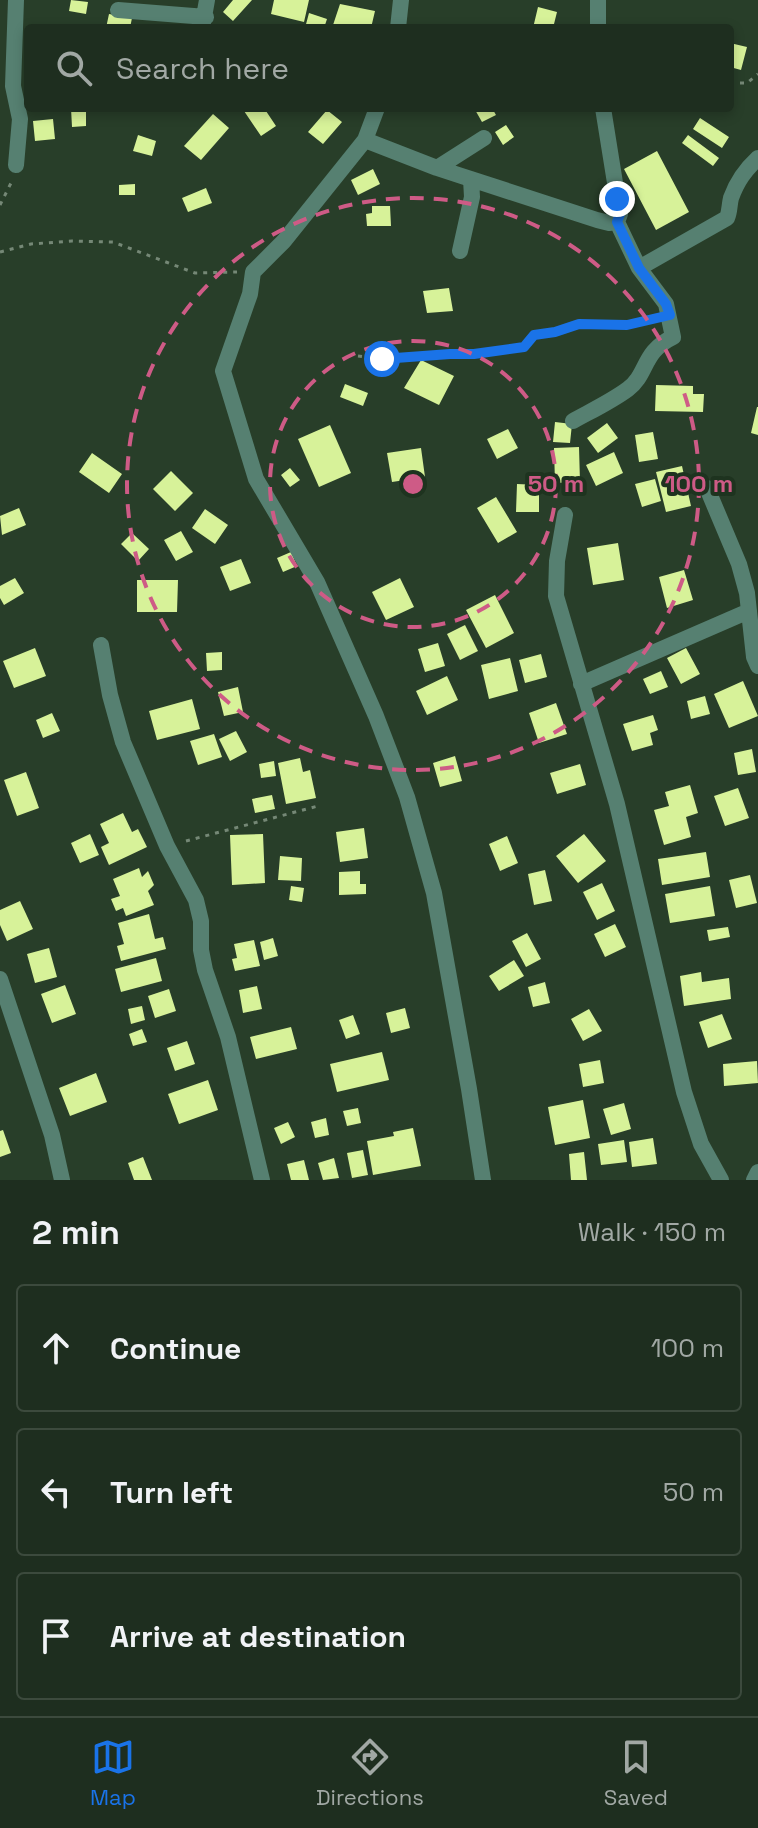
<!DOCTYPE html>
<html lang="en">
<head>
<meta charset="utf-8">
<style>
  :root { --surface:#1e2e1f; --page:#2b3a2c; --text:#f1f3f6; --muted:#a1a8a4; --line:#3c4a3d; --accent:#1a73e8 }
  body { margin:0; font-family:"Space Grotesk",sans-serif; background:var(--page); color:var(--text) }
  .stop { position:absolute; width:24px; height:24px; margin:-18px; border:6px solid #1a73e8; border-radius:50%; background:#fff }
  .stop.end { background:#1a73e8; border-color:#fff; box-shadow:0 2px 8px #0008 }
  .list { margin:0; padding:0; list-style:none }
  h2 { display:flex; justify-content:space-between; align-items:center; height:104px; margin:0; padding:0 32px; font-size:34px }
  h2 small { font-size:26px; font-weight:400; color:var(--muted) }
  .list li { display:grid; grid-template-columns:52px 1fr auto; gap:24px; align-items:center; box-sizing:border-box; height:128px; margin:0 16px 16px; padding:0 16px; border:2px solid var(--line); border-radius:8px }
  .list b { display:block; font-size:30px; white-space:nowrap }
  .list em { font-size:26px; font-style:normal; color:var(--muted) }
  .icon { flex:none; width:44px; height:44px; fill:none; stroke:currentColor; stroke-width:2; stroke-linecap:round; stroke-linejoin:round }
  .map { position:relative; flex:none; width:758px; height:1180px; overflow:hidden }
  .search { position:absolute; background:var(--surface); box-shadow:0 4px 12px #0003; left:24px; right:24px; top:24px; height:88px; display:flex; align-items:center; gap:20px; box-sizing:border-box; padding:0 28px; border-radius:8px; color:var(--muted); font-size:30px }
  .sheet { height:536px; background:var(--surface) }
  nav { display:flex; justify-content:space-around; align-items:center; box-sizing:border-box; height:112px; border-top:2px solid var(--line); background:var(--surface); font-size:22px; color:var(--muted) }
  nav a { display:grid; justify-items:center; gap:4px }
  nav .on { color:var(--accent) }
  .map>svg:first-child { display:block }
  .building { fill:#d7f299 }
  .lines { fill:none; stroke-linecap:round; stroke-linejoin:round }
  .path { stroke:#758876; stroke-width:3; stroke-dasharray:4 6; stroke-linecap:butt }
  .minor { stroke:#568071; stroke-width:16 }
  .route { stroke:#1a73e8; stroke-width:10 }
  .ring { fill:none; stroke:#ce5b86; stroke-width:4; stroke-dasharray:14 10 }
  .centre { fill:#ce5b86; stroke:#1e331f; stroke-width:4 }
  .ring-label { font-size:24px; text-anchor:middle; font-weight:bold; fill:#ce5b86; stroke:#1e331f; stroke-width:8; stroke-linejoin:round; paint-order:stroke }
</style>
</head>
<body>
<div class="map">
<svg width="758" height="1180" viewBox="0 0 758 1180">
  <rect width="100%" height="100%" fill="#283e29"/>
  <path class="building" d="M71 0 88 2 86 14 69 11Z
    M233 0H252L233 21 223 12Z
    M274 0H309L304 22 271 14Z
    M340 4 375 11 371 28H332Z
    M538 7 557 12 553 28H533Z
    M309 13 327 19 324 28H305Z
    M109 14 132 18 130 28H106Z
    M730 43 747 47 741 70 730 67Z
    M71 108H86V126L72 127Z
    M242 108H264L276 126 261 136Z
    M474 108H492L496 115 482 122Z
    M327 110 342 122 323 144 308 132Z
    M213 114 229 128 201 160 184 146Z
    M700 118 729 137 722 148 693 129Z
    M53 119 55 139 35 141 33 121Z
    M506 125 514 137 503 145 495 132Z
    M138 135 156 141 152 156 133 151Z
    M688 135 719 158 713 166 682 143Z
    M657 151 689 212 656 230 624 169Z
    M373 169 380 184 358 195 351 180Z
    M135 184V195H119V185Z
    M206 188 212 203 188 212 182 198Z
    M372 206H390L391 226H367L366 214 372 213Z
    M449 288 453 311 427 313 423 291Z
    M421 360 454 376 439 405 404 388Z
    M345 384 368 393 363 406 340 397Z
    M656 385 693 386V394H704L703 412 655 411Z
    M757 407H758V435L751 433Z
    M555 422 572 424 570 443 553 442Z
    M607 423 618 438 598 453 587 438Z
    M330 425 351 473 319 487 298 439Z
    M508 429 518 448 497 459 487 439Z
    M653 432 658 459 639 462 635 435Z
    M579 447 580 482 555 483 554 448Z
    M421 448 425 477 392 482 387 453Z
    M614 452 623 473 596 486 586 465Z
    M92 453 122 474 109 493 79 472Z
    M682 466 691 506 666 512 656 472Z
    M290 468 300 480 290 487 281 475Z
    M171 471 193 493 175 511 153 489Z
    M655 479 661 501 642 507 635 484Z
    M517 484 539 485V512H516Z
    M496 497 517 532 498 543 477 508Z
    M19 508 26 525 2 535 0 516Z
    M205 509 228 525 215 544 192 528Z
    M181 531 193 552 176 561 164 540Z
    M132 533 149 549 138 561 121 544Z
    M618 543 624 580 593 585 587 548Z
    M291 552 297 566 283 572 277 558Z
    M241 559 251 583 230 591 220 567Z
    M684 570 693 600 667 608 659 577Z
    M15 578 24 593 4 605 0 598V586Z
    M400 578 414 607 386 620 372 592Z
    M137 580H178L177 612H137Z
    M495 595 514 633 486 648 466 610Z
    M465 625 478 651 460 660 447 634Z
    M438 643 445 666 425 672 418 649Z
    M35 648 46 676 14 688 3 661Z
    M686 648 700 674 681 684 667 658Z
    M222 652V670L207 671 206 653Z
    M541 654 547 677 525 683 519 660Z
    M510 658 518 691 489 699 481 665Z
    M661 671 668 687 650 694 643 679Z
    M447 676 458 700 427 715 416 691Z
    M743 681 758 716 729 728 714 694Z
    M238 687 243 712 224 716 218 692Z
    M705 696 710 714 691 719 687 701Z
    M192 699 200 729 157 740 149 711Z
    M556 703 567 734 539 743 529 713Z
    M52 713 60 731 43 738 36 720Z
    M653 715 658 730 650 733 653 745 632 751 623 724Z
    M236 731 247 752 230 761 219 739Z
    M214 734 222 757 198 765 190 741Z
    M752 749 756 772 738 775 734 753Z
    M455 756 462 781 440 787 433 763Z
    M300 758 303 772 310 770 316 798 286 804 278 763Z
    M274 761 276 776 261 778 259 764Z
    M580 764 586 785 557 794 550 773Z
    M26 772 39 808 17 816 4 780Z
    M690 785 698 813 686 817 691 837 664 845 654 810 669 806 665 792Z
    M738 788 749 818 725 826 714 796Z
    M272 795 275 809 255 813 252 799Z
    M123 813 132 832 138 829 147 847 109 865 101 847 109 843 100 824Z
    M364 828 368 858 340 862 336 832Z
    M90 834 99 855 80 863 71 843Z
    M263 834 265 883 232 885 230 835Z
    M584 834 606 861 578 883 556 856Z
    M507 836 518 863 500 871 489 844Z
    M706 852 710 877 662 885 658 859Z
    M280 856 302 858 301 881 278 880Z
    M139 868 142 877 148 871 154 885 148 891 154 905 126 916 123 908 116 911 111 899 120 896 113 879Z
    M545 870 552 901 534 905 528 874Z
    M360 871V884H366V894L339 895V872Z
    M750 875 757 903 736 908 729 880Z
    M602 883 615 911 597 920 583 892Z
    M291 886 304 888 302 902 289 900Z
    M710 886 715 916 670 923 665 894Z
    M20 901 33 929 7 941 0 925V910Z
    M149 914 155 939 163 937 166 949 121 961 117 946 124 944 118 923Z
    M615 924 626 947 605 957 594 934Z
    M728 927 730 937 709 941 707 930Z
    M527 933 541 959 526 967 512 941Z
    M273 938 278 956 264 960 260 942Z
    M254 940 260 966 235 971 232 959 237 958 234 944Z
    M49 948 57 977 35 983 27 954Z
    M156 958 162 981 121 992 115 969Z
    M514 960 524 976 499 991 489 976Z
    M701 972 702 982 729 978 731 999 684 1006 680 976Z
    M545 982 550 1003 533 1007 528 987Z
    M65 985 76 1014 52 1023 41 994Z
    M257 986 262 1009 243 1013 239 990Z
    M169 989 176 1011 155 1018 148 996Z
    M142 1006 145 1020 131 1024 128 1009Z
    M405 1008 410 1028 391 1033 386 1013Z
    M589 1009 602 1031 583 1041 571 1019Z
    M722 1014 732 1039 708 1048 699 1022Z
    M353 1015 360 1034 346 1039 339 1020Z
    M291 1027 297 1049 256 1059 250 1037Z
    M142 1029 147 1042 133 1046 129 1034Z
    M187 1041 195 1064 175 1071 167 1048Z
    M382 1052 389 1080 337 1092 330 1064Z
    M600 1060 604 1083 583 1087 579 1064Z
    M757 1061 758 1083 724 1086 723 1064Z
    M96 1073 107 1102 70 1116 59 1088Z
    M208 1080 218 1110 179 1124 168 1094Z
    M583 1100 590 1138 555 1145 548 1107Z
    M624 1103 631 1129 611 1135 603 1109Z
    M358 1108 361 1123 347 1126 343 1111Z
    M326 1118 329 1135 315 1138 311 1122Z
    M288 1122 295 1137 281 1144 274 1128Z
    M413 1128 421 1166 373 1175 367 1141 394 1136 393 1132Z
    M3 1130 11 1153 0 1157V1131Z
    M653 1138 657 1164 632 1167 629 1142Z
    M624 1140 627 1162 601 1165 598 1144Z
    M363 1150 368 1175 352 1178 347 1153Z
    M584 1152 587 1180H571L569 1154Z
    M143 1157 152 1180H134L128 1163Z
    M334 1158 339 1178 323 1180 318 1163Z
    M304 1160 309 1180H291L287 1164Z"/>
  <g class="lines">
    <path class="path" d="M730 83H747L758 74
      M0 205 12 181
      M0 252 31 244 72 241 113 242 195 273 237 272
      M358 356C412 364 469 352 524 347L534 335 579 324 627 325 653 319
      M186 841 318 806"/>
    <path class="minor" d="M598 0V28
      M118 10 206 17
      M202 28 207 0
      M398 28 401 0
      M377 108 365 140 284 241 253 272 250 294 223 371 256 479 317 582 376 716 407 797 434 893 469 1089 483 1180
      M603 108 620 214 617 222 639 268
      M365 140 437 168 597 220 609 223 617 222
      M16 165 20 119 13 86 16 0
      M437 168 484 138
      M460 251 472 197 471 179
      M573 421C591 411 612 401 628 389 648 374 642 352 673 337L666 304 639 268 727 218C730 211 729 206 731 198 737 181 745 170 758 158
      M707 488 739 564 747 593 754 657 758 666
      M565 515 557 561 556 596 617 804 684 1092 701 1144 721 1180
      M101 645 110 695 123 742 167 846 196 900 201 921V950L205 970 228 1037 262 1180
      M581 684 749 611
      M0 979 52 1135 62 1180
      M754 1180 758 1172"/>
  </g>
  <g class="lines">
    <path class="route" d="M382 359 450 354H474L524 347 534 335 555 332 579 324 627 325 670 315 666 304 639 268 617 222 620 214 617 199"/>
  </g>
  <g class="ring">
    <circle cx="413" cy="484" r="143"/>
    <circle cx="413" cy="484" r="286"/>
  </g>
  <circle cx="413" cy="484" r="12" class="centre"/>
  <g class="ring-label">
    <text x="556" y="492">50 m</text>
    <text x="699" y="492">100 m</text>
  </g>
</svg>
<div class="stop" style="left:382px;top:359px"></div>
<div class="stop end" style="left:617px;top:199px"></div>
<div class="search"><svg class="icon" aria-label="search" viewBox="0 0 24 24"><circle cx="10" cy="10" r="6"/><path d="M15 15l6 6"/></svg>Search here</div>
</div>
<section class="sheet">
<h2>2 min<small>Walk · 150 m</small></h2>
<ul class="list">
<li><svg class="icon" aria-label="ahead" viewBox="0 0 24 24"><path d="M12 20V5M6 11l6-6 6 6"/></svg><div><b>Continue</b></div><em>100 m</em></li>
<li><svg class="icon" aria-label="left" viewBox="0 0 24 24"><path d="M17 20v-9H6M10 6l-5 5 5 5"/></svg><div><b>Turn left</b></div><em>50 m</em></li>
<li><svg class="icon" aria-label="arrive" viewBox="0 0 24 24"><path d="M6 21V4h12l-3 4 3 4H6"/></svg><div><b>Arrive at destination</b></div></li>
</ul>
</section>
<nav>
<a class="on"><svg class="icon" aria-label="map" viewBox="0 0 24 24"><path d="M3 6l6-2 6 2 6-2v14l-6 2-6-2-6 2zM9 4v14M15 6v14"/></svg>Map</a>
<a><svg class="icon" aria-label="directions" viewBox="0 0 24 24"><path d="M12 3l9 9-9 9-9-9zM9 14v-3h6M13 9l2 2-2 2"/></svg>Directions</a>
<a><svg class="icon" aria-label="saved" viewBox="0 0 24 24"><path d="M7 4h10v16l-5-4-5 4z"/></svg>Saved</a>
</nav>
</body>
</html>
